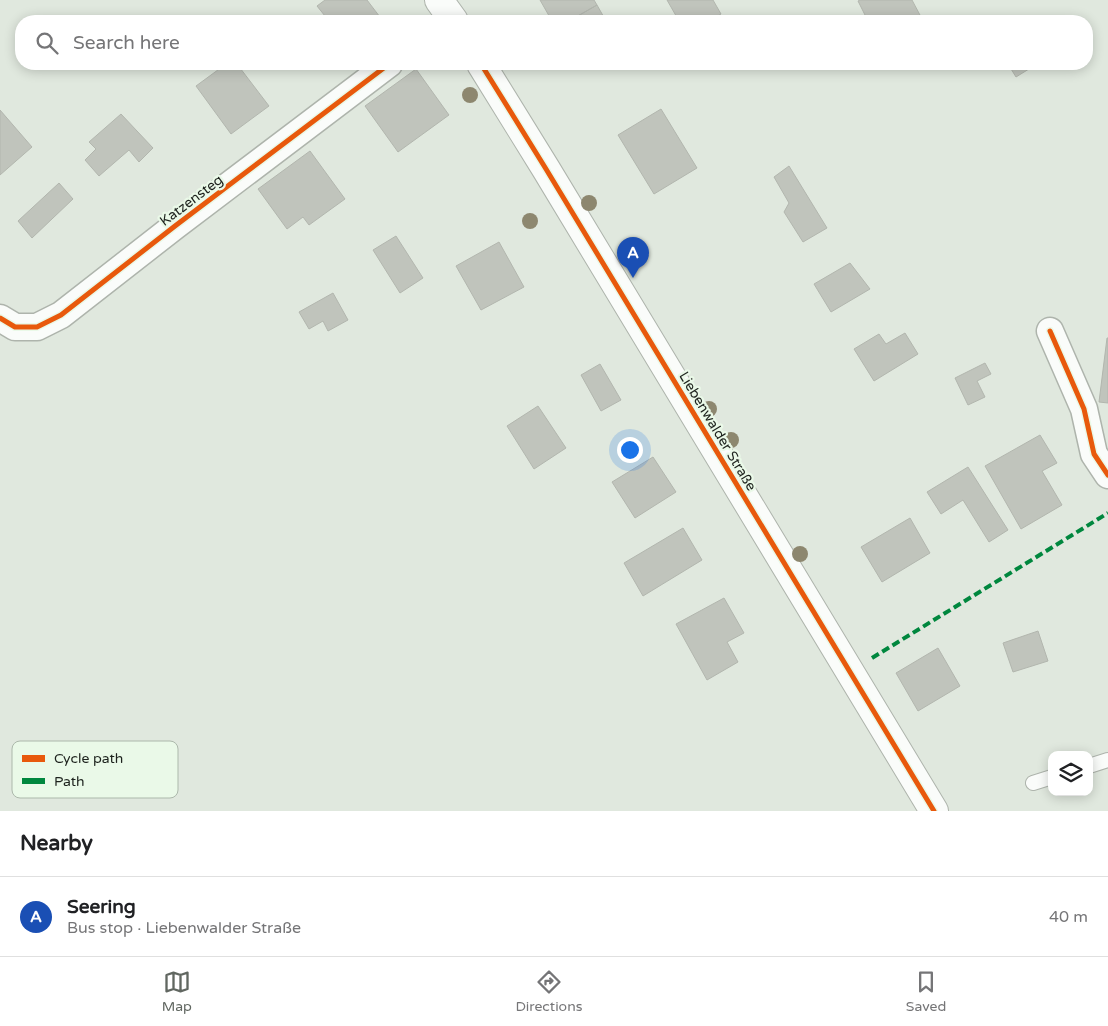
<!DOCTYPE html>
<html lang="en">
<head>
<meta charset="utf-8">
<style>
  :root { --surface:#fff; --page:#f6f6f6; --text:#202124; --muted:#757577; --line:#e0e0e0; --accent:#616761 }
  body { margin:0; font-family:"Varela Round",sans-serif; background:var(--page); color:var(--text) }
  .controls { position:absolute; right:15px; bottom:15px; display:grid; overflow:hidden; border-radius:10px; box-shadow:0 2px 12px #0003 }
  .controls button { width:45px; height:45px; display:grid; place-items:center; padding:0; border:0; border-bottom:1px solid var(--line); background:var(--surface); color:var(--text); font:25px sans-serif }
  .you { position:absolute; left:629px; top:449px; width:18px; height:18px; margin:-12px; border:4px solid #fff; border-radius:50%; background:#1a73e8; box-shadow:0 0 0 8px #1a73e833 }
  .badge { display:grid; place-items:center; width:32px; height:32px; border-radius:50%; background:var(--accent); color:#fff; font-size:16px; font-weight:700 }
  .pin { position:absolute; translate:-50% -41px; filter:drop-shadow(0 1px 2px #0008) }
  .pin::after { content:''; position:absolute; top:26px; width:18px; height:15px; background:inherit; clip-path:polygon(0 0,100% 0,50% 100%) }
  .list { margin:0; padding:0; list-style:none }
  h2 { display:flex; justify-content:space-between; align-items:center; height:65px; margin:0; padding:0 20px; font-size:21px }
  h2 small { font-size:16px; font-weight:400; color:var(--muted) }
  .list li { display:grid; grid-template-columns:32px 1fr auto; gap:15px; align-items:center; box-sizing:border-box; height:80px; padding:0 20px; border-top:1px solid var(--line) }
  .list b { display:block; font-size:19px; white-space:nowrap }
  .list p { margin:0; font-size:16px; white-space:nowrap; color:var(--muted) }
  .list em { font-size:16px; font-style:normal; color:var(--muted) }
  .icon { flex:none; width:28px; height:28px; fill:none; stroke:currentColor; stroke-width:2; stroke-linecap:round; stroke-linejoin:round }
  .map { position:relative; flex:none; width:1108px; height:811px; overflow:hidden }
  .search { position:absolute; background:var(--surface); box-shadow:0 2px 12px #0003; left:15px; right:15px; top:15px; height:55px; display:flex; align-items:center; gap:12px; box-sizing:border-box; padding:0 18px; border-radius:20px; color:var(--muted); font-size:19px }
  .sheet { height:145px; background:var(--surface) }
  nav { display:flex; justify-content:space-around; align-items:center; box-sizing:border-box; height:70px; border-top:1px solid var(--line); background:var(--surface); font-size:14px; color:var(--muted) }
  nav a { display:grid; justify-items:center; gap:2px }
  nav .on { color:var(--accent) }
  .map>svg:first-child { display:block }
  .building { fill:#c0c4bc; stroke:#b2b6ae }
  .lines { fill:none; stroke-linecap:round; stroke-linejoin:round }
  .service-casing { stroke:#aeb4ac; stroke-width:16 }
  .minor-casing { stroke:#aeb4ac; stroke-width:29 }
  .secondary-casing { stroke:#aeb4ac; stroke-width:30 }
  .service { stroke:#fafcfa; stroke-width:14 }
  .minor { stroke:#fafcfa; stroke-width:26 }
  .secondary { stroke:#fafcfa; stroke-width:28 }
  .quiet { stroke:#00873e; stroke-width:4; stroke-dasharray:8 4; stroke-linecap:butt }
  .cycleway-casing { stroke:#eaf9e8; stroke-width:8 }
  .cycleway { stroke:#e8590c; stroke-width:5 }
  .tree { fill:#8d876f }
  .labels { text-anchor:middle; stroke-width:4.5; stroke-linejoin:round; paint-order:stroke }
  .street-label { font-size:14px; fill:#1d221d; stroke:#eaf9e8 }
  .key { fill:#eaf9e8; stroke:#acb8ab; stroke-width:1 }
  .key-label { font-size:14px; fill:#1d221d }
</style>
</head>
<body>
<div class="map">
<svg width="1108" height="811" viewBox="0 0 1108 811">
  <rect width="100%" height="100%" fill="#e0e8de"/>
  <path class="building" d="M325 0H367L383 21H329L317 6Z
    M540 0H594L597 5 569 21H552Z
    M667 0H713L721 14 709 21H679Z
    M860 0H912L921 17 913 21H868L858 1Z
    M597 5 606 21H569Z
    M1045 16 1048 21H1038Z
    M226 64H237L269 106 231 134 196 86Z
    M1008 64H1037L1016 77Z
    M416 69 449 115 398 152 365 106Z
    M661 109 697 168 654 194 618 135Z
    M0 110 32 147 0 175Z
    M121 114 153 148 139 162 129 150 99 176 85 160 96 149 89 142Z
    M310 151 345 199 309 225 303 217 287 229 258 189Z
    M789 166 827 228 803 242 784 212 789 203 774 177Z
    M59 183 73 199 32 238 18 221Z
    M396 236 423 278 400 293 373 250Z
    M499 242 524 287 481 310 456 266Z
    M850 263 870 289 831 312 814 284Z
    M333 293 348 320 328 331 323 321 309 329 299 312Z
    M905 333 918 354 874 381 854 349 879 334 886 344Z
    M1107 338H1108V403L1099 402Z
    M985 363 991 374 977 381 985 397 968 405 955 378Z
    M600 364 621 400 601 411 581 375Z
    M538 406 566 448 534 469 507 426Z
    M1040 435 1057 463 1042 471 1062 505 1021 529 985 466Z
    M653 457 676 492 635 518 612 482Z
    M968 467 1008 530 989 542 963 500 941 514 927 492Z
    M910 518 930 553 882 582 861 547Z
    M683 528 702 560 643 596 624 563Z
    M724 598 744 633 727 642 738 662 707 680 676 624Z
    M1038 631 1048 661 1013 672 1003 643Z
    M938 648 960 686 918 711 896 673Z"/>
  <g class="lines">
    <g class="service-casing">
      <path id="service" d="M1089 766 1108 760
        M1033 783 1052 777"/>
    </g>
    <g class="minor-casing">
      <path id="minor" d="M0 318 15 327H37L61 315 175 226 389 64
        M1050 331 1084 409 1094 454 1108 475"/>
    </g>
    <g class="secondary-casing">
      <path id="secondary" d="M439 0 454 21
        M481 64 546 169 934 811"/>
    </g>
    <use href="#service" class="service"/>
    <use href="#minor" class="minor"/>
    <use href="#secondary" class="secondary"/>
    <path class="quiet" d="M872 658 1108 513"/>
    <g class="cycleway-casing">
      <path id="cycleway" d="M481 64 546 169 934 811
        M0 318 15 327H37L61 315 175 226 389 64
        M1050 331 1084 409 1094 454 1108 475"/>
    </g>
    <use href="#cycleway" class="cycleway"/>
  </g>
  <g class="tree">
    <circle cx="470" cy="95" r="8"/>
    <circle cx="589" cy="203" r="8"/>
    <circle cx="530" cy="221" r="8"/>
    <circle cx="709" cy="409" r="8"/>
    <circle cx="731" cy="440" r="8"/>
    <circle cx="800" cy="554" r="8"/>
  </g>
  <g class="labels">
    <g class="street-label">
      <text transform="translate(191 200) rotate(-37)" y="5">Katzensteg</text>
      <text transform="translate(718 431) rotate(59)" y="5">Liebenwalder Straße</text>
    </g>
  </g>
  <rect x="12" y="741" width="166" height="57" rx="8" class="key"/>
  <rect x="22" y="755" width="23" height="7" fill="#e8590c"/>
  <rect x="22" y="778" width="23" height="6" fill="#00873e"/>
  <g class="key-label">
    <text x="54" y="763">Cycle path</text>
    <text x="54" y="786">Path</text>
  </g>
</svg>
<div class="controls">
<button><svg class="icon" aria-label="layers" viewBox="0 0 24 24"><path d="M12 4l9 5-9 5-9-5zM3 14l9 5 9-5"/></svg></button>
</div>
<div class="you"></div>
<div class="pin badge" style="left:633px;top:278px;background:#1a4fb4">A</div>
<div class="search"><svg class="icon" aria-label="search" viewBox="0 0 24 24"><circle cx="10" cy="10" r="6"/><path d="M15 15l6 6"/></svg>Search here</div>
</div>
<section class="sheet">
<h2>Nearby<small></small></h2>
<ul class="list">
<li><span class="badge" style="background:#1a4fb4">A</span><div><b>Seering</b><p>Bus stop · Liebenwalder Straße</p></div><em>40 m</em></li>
</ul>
</section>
<nav>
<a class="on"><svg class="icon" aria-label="map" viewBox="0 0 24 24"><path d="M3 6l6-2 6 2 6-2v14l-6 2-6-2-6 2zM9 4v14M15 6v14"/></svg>Map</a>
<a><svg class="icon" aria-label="directions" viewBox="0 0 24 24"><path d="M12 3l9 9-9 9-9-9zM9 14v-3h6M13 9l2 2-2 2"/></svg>Directions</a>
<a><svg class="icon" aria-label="saved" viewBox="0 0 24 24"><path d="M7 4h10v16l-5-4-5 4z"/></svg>Saved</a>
</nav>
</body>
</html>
